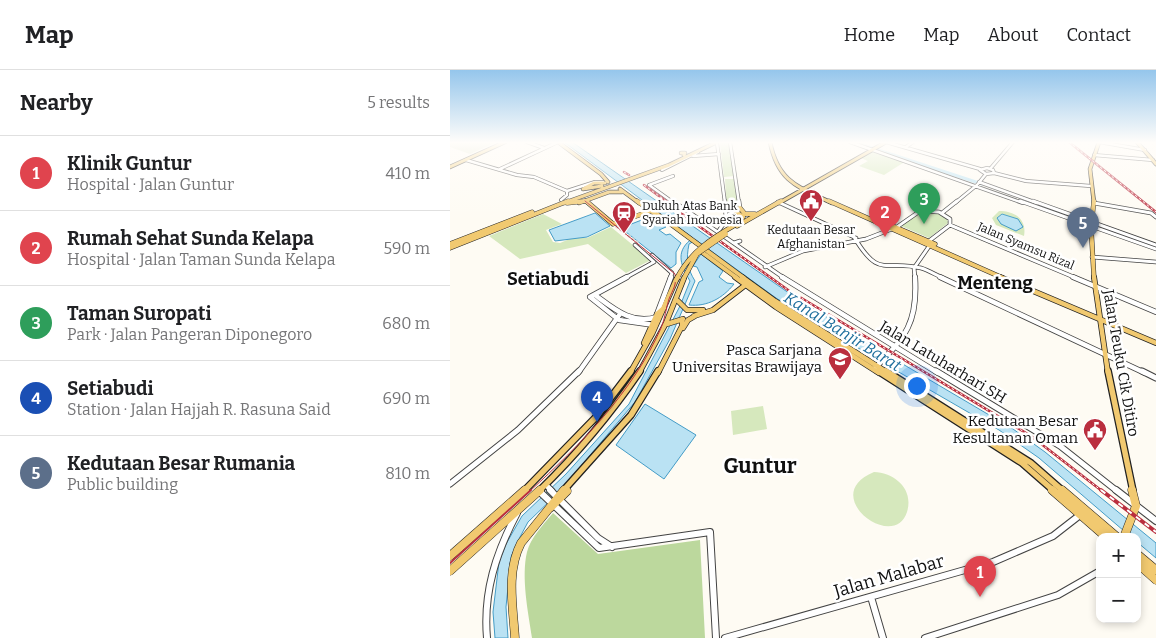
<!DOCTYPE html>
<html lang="en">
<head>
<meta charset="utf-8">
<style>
  :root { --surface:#fff; --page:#f2f2f2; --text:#202124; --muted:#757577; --line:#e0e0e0; --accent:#0b8043 }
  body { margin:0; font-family:Bitter,serif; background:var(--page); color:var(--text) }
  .controls { position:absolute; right:15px; bottom:15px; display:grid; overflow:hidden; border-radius:10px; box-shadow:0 2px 8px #0003 }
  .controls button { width:45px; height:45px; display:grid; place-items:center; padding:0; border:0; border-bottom:1px solid var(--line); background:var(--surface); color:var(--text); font:25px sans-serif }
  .you { position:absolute; left:466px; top:315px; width:18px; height:18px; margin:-12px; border:4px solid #fff; border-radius:50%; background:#1a73e8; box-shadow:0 0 0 8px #1a73e833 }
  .badge { display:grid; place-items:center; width:32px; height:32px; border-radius:50%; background:var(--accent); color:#fff; font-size:16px; font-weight:700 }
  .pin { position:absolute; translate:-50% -41px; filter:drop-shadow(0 1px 2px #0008) }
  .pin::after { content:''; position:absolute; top:26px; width:18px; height:15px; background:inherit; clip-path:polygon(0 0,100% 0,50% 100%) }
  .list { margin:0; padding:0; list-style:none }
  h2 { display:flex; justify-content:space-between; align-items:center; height:65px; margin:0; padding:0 20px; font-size:21px }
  h2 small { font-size:16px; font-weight:400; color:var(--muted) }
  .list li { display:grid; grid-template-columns:32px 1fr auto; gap:15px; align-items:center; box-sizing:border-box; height:75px; padding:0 20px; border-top:1px solid var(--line) }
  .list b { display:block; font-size:19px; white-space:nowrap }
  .list p { margin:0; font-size:16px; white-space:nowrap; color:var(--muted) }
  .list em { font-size:16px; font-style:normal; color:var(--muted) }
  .map { position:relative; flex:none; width:706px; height:568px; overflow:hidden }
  header { display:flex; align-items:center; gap:30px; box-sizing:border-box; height:70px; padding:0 25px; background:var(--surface); border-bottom:1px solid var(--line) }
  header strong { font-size:24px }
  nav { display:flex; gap:28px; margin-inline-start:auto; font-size:18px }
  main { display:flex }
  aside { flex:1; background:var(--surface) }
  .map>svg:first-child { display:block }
  .green { fill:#d6e8bd }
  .forest { fill:#bcd89d }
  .cemetery { fill:#d9e0c4 }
  .water { fill:#bae2f3; stroke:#449cc7 }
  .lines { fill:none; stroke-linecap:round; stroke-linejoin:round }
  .river-far1 { stroke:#bae2f3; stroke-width:3 }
  .river { stroke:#bae2f3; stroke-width:4 }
  .minor-tunnel { stroke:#dad8d1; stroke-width:3; stroke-dasharray:3 2; stroke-linecap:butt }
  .major-tunnel { stroke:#dad8d1; stroke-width:4; stroke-dasharray:4 2; stroke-linecap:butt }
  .minor-far4-casing { stroke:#434343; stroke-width:4 }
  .minor-far3-casing { stroke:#434343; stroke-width:4.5 }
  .minor-far2-casing { stroke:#434343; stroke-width:6 }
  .minor-far1-casing { stroke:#434343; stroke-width:7 }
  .minor-casing { stroke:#434343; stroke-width:8 }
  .major-far4-casing { stroke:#212121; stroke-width:4.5 }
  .major-far3-casing { stroke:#212121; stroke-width:5 }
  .major-far2-casing { stroke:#212121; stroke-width:6 }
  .major-far1-casing { stroke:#212121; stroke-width:8 }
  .major-casing { stroke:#212121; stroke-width:9 }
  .minor-far4 { stroke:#fff; stroke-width:2.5 }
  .minor-far3 { stroke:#fff; stroke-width:3 }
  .minor-far2 { stroke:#fff; stroke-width:4.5 }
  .minor-far1 { stroke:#fff; stroke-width:5 }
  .minor { stroke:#fff; stroke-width:6 }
  .major-far4 { stroke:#f1c970; stroke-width:3 }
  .major-far3 { stroke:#f1c970; stroke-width:4 }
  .major-far2 { stroke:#f1c970; stroke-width:4.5 }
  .major-far1 { stroke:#f1c970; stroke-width:5.5 }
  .major { stroke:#f1c970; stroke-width:8 }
  .tram-far1 { stroke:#ba2e3e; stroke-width:1 }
  .tram { stroke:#ba2e3e; stroke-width:2 }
  .rail-far1-casing { stroke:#ba2e3e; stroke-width:2.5 }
  .rail-casing { stroke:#ba2e3e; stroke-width:4 }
  .rail-far1 { stroke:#fff; stroke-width:1; stroke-dasharray:2.5; stroke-linecap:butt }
  .rail { stroke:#fff; stroke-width:2; stroke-dasharray:5.5; stroke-linecap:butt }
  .major-bridge-far1-casing { stroke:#212121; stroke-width:5; stroke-linecap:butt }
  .major-bridge-casing { stroke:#212121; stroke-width:6; stroke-linecap:butt }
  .major-bridge-far1 { stroke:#f1c970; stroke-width:4 }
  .major-bridge { stroke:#f1c970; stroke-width:4.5 }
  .labels { text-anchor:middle; stroke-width:5; stroke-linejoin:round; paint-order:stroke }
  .far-poi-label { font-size:12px; fill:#101010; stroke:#fff; text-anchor:start }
  .far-street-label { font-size:12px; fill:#101010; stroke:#fff }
  .poi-label { font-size:15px; fill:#101010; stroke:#fff; text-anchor:end }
  .street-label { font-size:15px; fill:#101010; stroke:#fff }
  .water-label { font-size:16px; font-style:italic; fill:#1e6e9c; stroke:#fff }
  .quarter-label { font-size:18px; font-weight:bold; fill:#101010; stroke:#fff }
  .near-street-label { font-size:18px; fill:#101010; stroke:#fff }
  .near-quarter-label { font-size:21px; font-weight:bold; fill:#101010; stroke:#fff }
</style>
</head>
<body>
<header>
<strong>Map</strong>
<nav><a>Home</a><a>Map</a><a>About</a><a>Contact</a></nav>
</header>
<main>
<aside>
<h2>Nearby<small>5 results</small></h2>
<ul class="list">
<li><span class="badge" style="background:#e0444e">1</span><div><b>Klinik Guntur</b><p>Hospital · Jalan Guntur</p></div><em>410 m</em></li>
<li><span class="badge" style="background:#e0444e">2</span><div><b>Rumah Sehat Sunda Kelapa</b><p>Hospital · Jalan Taman Sunda Kelapa</p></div><em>590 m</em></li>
<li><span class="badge" style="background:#2e9e5b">3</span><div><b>Taman Suropati</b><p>Park · Jalan Pangeran Diponegoro</p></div><em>680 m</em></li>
<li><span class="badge" style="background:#1a4fb4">4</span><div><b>Setiabudi</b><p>Station · Jalan Hajjah R. Rasuna Said</p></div><em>690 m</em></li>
<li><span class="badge" style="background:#5c6f8a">5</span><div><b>Kedutaan Besar Rumania</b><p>Public building</p></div><em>810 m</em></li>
</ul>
</aside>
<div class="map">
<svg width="706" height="568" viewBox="0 0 706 568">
  <rect width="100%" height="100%" fill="#fefbf3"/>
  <path class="green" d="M279 72 284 106 274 107 270 73Z
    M425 80 456 91 434 105 409 96 418 91 411 88Z
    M275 109H284L289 137 277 141Z
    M549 141C565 141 577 149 574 166L546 155 542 148Z
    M469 142 490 143 497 148 498 153 479 168 451 156Z
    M93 144 112 154 96 160 103 172 110 173 122 168H137L161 157 201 190 176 203 138 174 70 189 39 166Z
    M313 336 317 359 283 365 281 341Z
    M424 402C445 403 464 419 457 442 444 483 367 425 424 402Z"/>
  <path class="forest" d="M103 443 148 484 250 470 255 568H82C78 542 71 507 77 482 81 467 93 455 103 443Z"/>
  <path class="cemetery" d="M0 72H47L20 84 0 77Z"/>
  <path class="water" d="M114 72H122L346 228 434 283 563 359 595 382 706 473V488L687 472V467H681L589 388 549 360 428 290 326 228 246 170 239 174C236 189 237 198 245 211L220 269 185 332 109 422 78 452 70 467 61 487 56 537 58 568H45L43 542 49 492 56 474 72 446 116 404 179 334 230 236 240 211C229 193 226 180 243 168Z
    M145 143 160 156 137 167 105 171 99 160Z
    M552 144 568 149 573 157 566 161 551 154 547 148Z
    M202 146 216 157 209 160 216 165 220 164 231 173 226 182V194L221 198 171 158Z
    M251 184 273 201 269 207 277 213 284 214C273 228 257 237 239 235L249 212 253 210 247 197 243 196Z
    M195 334 246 365 214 409 166 375Z"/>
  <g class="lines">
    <path class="river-far1" d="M404 72 532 114"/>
    <path class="river" d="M613 143 706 177"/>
    <path class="minor-tunnel" d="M166 156 188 173"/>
    <path class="major-tunnel" d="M200 143 202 145"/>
    <g class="minor-far4-casing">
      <path id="minor-far4" d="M77 72 94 78
        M280 72 289 133
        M400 72 573 133
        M436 72 530 99
        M649 72 695 80
        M267 73 275 133
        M456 77 463 72
        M644 85 703 90
        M243 86 269 84
        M16 90 67 105 84 107 117 121 145 112H153
        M537 98 543 100 544 103 536 104 530 100Z
        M50 99 108 72
        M540 99 563 72
        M212 100 248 82
        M544 103 576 111 641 116
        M529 112 587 133
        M199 115 224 133
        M199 115 223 106
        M111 130 117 125V121
        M505 133 527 115 536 104"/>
    </g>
    <g class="minor-far3-casing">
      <path id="minor-far3" d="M223 131 334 208
        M570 131 706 179
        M583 131 706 175
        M328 132 406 168
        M644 133 701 143 706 147
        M492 143 507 131
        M276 146 290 138 289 131
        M500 155 626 208
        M268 162 276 150 275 131
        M404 167C430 210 434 189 471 198 478 200 486 205 493 208
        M284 173 290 171
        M202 185 222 203 220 208
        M642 187 706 192
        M315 197 353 181 416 169 447 157 470 141 489 142 500 149V155L479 171 480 175 464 198 465 208
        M175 208 204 192 185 175"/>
    </g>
    <g class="minor-far2-casing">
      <path id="minor-far2" d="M177 207 140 227 169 250 204 255
        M332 207 488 303
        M490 207 695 303
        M623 207 706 242
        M145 225C164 239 182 255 207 247
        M207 244 221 207
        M425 298C456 266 468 253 465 207
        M128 303 170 244"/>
    </g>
    <g class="minor-far1-casing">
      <path id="minor-far1" d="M486 301 610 376 667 421
        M692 301 706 308
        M0 414 68 360 129 301
        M96 415 102 421"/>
    </g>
    <g class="minor-casing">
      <path id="minor" d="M100 420 148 468 162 477
        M666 420 706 451
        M89 421 149 478 260 462 266 568
        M421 527 433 568
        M37 568C33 522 46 483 67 443
        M275 568 543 492 603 466 630 445
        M475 568 608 525 650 501"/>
    </g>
    <g class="major-far4-casing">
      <path id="major-far4" d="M108 72 151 104 158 112
        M320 72C328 112 348 117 382 133
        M687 72 706 94
        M231 83H235L234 85
        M0 97 55 72
        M152 116 133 119 144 113H155
        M170 119 189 133
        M136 131 138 133
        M114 133 219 95 267 72
        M129 133 159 122H172
        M329 133 436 72
        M644 133 640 99 649 72"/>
    </g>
    <g class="major-far3-casing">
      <path id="major-far3" d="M136 131 163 154 198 142
        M187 131 204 143
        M379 131 553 208
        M644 131 641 156 644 208
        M117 133 135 131
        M290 138 295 144H305
        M286 142 293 147 286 154
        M207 144 294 208
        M438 154 485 174
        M287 156 331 131
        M0 174 82 142
        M0 178 118 131
        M253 183 287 208"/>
    </g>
    <g class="major-far2-casing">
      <path id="major-far2" d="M285 207 326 237 429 303
        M292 207 325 231 438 303
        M550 207 706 273
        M644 207 658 303
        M228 231 237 240H253
        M244 246 263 240 298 213
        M217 254 233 249
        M233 258 238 250 245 246
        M194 273 207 244 214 238
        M180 303 202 264 226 210
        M189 303 216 253 234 208
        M208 303 232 256V250"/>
    </g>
    <g class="major-far1-casing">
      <path id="major-far1" d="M428 301 572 393 604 421
        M436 301 581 393 613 421
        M658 301 683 421
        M74 421 146 347 181 301
        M89 421C127 384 160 345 190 301
        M113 421 181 345 208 301"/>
    </g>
    <g class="major-casing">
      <path id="major" d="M602 420 656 467
        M612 420 667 467
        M100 438 117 421
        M674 467 686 436 682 420
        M687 484 706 500
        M0 486 75 420
        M687 493 706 510
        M0 501 90 420
        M65 568C63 536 56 502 71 473L114 420"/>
    </g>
    <use href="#minor-far4" class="minor-far4"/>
    <use href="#minor-far3" class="minor-far3"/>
    <use href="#minor-far2" class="minor-far2"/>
    <use href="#minor-far1" class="minor-far1"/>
    <use href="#minor" class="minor"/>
    <use href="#major-far4" class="major-far4"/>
    <use href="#major-far3" class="major-far3"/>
    <use href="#major-far2" class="major-far2"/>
    <use href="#major-far1" class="major-far1"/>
    <use href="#major" class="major"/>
    <path class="tram-far1" d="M80 421C130 375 183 322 211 258 215 249 216 238 219 229 223 219 227 215 225 204L135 131"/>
    <path class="tram" d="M0 493 81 420"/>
    <g class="rail-far1-casing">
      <path id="rail-far1" d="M619 72 706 142
        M174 102 179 105
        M194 115 224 137
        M225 139 338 220 581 366 652 421"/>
    </g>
    <g class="rail-casing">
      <path id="rail" d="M651 420 706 462"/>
    </g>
    <use href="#rail-far1" class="rail-far1"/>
    <use href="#rail" class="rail"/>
    <g class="major-bridge-far1-casing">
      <path id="major-bridge-far1" d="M227 208C240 183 260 169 285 155
        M234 208 247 184 276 164"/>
    </g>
    <g class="major-bridge-casing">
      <path id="major-bridge" d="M226 210 228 207"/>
    </g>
    <use href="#major-bridge-far1" class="major-bridge-far1"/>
    <use href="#major-bridge" class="major-bridge"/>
  </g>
  <linearGradient id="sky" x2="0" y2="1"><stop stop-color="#95c6ec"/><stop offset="0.48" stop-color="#fffdfa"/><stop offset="1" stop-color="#fffdfa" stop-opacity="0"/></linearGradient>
  <rect width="706" height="151" fill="url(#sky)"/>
  <defs>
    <g id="civic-pin" transform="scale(1.25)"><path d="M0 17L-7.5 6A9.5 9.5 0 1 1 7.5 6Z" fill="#ba2e3e" stroke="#fff"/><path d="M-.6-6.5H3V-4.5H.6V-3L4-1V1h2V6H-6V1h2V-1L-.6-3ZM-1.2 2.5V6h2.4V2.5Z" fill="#fff"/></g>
    <g id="station-pin" transform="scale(1.25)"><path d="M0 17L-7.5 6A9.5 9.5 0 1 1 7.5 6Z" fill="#ba2e3e" stroke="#fff"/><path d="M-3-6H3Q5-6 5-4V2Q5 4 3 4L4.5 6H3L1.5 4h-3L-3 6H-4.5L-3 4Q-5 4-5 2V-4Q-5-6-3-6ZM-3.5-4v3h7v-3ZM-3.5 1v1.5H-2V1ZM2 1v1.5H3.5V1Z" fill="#fff"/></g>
    <g id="university-pin" transform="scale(1.25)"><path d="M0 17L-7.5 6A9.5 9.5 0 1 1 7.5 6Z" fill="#ba2e3e" stroke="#fff"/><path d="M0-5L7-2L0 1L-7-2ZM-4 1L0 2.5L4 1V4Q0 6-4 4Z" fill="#fff"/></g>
  </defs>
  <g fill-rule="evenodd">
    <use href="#civic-pin" x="361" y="131"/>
    <use href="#station-pin" x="174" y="143"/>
    <use href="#university-pin" x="390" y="289"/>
    <use href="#civic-pin" x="645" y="360"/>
  </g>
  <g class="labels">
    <g class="far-poi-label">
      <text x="192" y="140">Dukuh Atas Bank<tspan x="192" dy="14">Syariah Indonesia</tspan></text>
      <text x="361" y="164" text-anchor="middle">Kedutaan Besar<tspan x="361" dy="14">Afghanistan</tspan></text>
    </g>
    <g class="far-street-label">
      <text transform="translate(576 176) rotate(23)" y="4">Jalan Syamsu Rizal</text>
    </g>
    <g class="poi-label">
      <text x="372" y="285">Pasca Sarjana<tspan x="372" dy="17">Universitas Brawijaya</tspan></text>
      <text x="628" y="356">Kedutaan Besar<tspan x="628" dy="17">Kesultanan Oman</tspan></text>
    </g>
    <g class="street-label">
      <text transform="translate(493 292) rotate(31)" y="5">Jalan Latuharhari SH</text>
      <text transform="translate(671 293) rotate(80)" y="5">Jalan Teuku Cik Ditiro</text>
    </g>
    <g class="water-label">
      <text transform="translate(393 261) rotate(32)" y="6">Kanal Banjir Barat</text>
    </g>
    <g class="quarter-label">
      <text x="98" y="215">Setiabudi</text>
      <text x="545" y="219">Menteng</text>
    </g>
    <g class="near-street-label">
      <text transform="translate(439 506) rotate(-16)" y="6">Jalan Malabar</text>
    </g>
    <g class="near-quarter-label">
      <text x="310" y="403">Guntur</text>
    </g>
  </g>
</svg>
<div class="controls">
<button>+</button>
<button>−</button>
</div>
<div class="you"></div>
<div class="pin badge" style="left:530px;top:527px;background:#e0444e">1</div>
<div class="pin badge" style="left:435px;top:167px;background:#e0444e">2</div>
<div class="pin badge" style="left:474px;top:154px;background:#2e9e5b">3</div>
<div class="pin badge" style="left:147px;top:352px;background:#1a4fb4">4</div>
<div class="pin badge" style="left:633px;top:178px;background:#5c6f8a">5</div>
</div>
</main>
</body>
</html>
